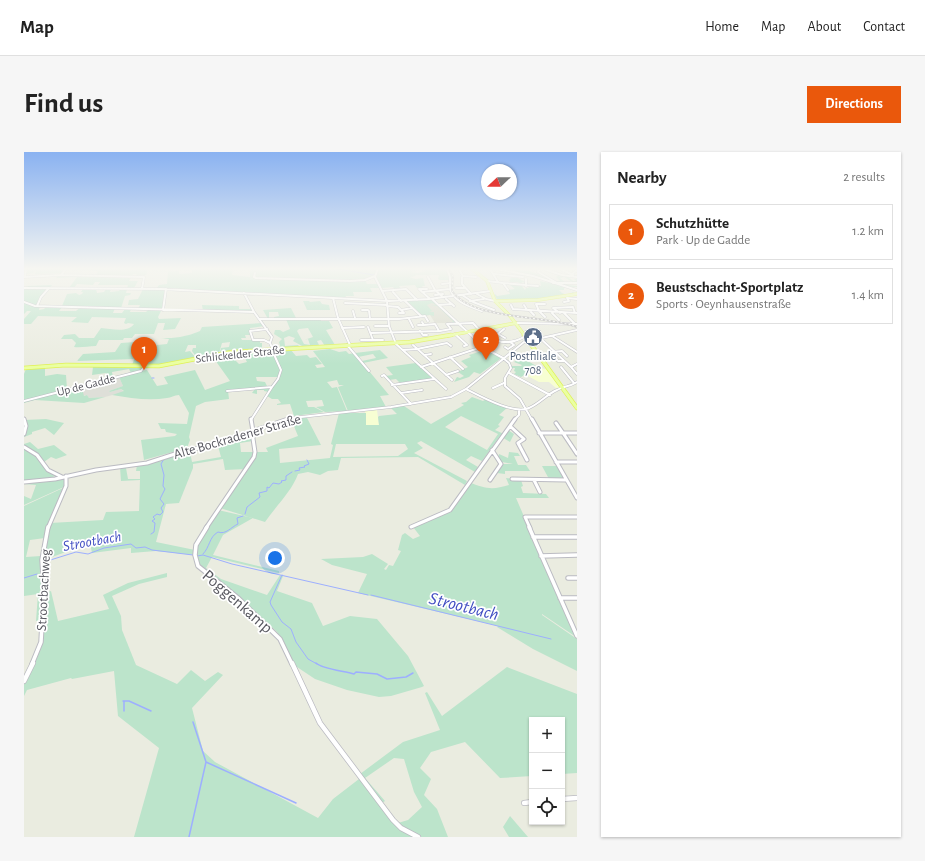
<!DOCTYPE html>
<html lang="en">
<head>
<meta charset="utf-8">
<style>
  :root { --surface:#fff; --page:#f6f6f6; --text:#222; --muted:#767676; --line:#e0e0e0; --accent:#ea580c }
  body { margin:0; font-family:"Alegreya Sans",sans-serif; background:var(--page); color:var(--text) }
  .controls { position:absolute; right:12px; bottom:12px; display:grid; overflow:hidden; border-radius:0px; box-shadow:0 1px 3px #0004 }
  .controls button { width:36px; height:36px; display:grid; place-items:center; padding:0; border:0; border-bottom:1px solid var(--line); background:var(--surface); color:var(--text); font:20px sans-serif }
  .compass { position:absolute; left:457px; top:12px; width:36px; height:36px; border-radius:50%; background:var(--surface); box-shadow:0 1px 3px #0004; rotate:248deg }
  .you { position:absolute; left:251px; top:406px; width:14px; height:14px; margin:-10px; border:3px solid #fff; border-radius:50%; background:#1a73e8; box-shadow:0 0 0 6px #1a73e833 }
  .badge { display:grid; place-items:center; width:26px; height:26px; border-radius:50%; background:var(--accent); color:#fff; font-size:13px; font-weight:700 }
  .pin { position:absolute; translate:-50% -33px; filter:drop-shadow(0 1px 2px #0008) }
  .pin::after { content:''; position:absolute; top:21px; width:14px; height:12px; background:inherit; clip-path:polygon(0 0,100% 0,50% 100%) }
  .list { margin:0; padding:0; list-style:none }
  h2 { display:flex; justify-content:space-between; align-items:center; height:52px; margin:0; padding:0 16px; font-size:17px }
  h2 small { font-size:13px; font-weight:400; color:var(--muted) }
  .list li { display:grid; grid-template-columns:26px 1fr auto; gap:12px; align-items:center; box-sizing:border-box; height:56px; margin:0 8px 8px; padding:0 8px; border:1px solid var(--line); border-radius:0px }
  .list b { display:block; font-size:15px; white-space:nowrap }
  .list p { margin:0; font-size:13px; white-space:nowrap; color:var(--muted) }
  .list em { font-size:13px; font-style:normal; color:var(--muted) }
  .icon { flex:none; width:22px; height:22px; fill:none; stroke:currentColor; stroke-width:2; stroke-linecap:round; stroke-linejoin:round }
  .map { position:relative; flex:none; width:553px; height:685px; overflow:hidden; border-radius:0px }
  header { display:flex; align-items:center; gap:24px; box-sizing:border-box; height:56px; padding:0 20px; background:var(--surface); border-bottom:1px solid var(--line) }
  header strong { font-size:19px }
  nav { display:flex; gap:22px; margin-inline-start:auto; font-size:14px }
  .intro { display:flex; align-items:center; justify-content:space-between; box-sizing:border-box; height:96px; padding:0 24px }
  h1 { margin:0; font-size:28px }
  .button { padding:10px 18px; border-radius:0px; background:var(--accent); color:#fff; font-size:14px; font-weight:700 }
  main { display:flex; gap:24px; padding:0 24px }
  aside { flex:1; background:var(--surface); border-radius:0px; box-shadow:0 1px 3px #0004 }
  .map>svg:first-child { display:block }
  .commercial { fill:#f7fed3 }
  .industrial { fill:#dedfd8 }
  .education { fill:#dadcce }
  .green { fill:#bce4cb; fill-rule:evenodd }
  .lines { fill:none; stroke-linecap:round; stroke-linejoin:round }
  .stream-far1 { stroke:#9dafff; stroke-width:1 }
  .stream { stroke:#9dafff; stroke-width:1.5 }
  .minor-far3-casing { stroke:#bbbbc2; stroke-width:3 }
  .minor-far2-casing { stroke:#bbbbc2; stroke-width:5 }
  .minor-far1-casing { stroke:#bbbbc2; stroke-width:5.5 }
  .minor-casing { stroke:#bbbbc2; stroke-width:6 }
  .major-far1-casing { stroke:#e0f154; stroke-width:3.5 }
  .major-casing { stroke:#e0f154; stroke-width:4.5 }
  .minor-far3 { stroke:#fff; stroke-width:2 }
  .minor-far2 { stroke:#fff; stroke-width:3 }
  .minor-far1 { stroke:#fff; stroke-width:3.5 }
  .minor { stroke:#fff; stroke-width:4.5 }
  .major-far1 { stroke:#eaffa2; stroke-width:2.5 }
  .major { stroke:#eaffa2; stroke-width:3 }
  .rail-casing { stroke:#b5b5b6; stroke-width:2 }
  .rail { stroke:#fff; stroke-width:1; stroke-dasharray:2; stroke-linecap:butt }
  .labels { text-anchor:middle; stroke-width:3.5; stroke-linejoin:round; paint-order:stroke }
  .far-street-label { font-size:12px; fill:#595961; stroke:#fff }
  .far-service-label { font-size:12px; fill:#4e5e75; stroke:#fff }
  .street-label { font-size:14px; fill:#595961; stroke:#fff }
  .water-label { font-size:15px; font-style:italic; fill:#404dc2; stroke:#fff }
  .near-street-label { font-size:17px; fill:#595961; stroke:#fff }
  .near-water-label { font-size:18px; font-style:italic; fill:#404dc2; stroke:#fff }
</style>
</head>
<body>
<header>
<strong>Map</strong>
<nav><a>Home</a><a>Map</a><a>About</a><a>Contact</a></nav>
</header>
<div class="intro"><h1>Find us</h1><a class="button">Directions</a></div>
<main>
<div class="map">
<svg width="553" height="685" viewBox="0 0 553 685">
  <rect width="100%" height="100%" fill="#eaece0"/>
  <path class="commercial" d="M512 216 523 217 536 236 533 237 525 230H515L502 223Z
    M353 258 355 273H342L341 259Z"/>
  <path class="industrial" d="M95 225 99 234 85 239 86 240 97 237 100 240 81 245 65 246 63 243 55 245 51 235Z"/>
  <path class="education" d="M408 148 432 171H411L406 163 397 164 383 150Z"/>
  <path class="green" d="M3 116H105V118H112L114 116H124L123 120 155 119V122L168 121V118L164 116H209L208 123 226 125V116H387L392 119 386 120 394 121 401 119 399 116H421L424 119 422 116H423L428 123 427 137 430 143H429C427 136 429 127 426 121L427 128H416L414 127 415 123H391L392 124 386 125 391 127 399 126 401 134H398L399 136H393L391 133 375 134 377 137 371 138 369 135 357 136 351 126 352 121 350 124 341 128 343 132H354L356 136H346L348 140H329L330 144H322L321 147 141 137 138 157 134 165 135 167 157 166 151 177 139 178 141 171H134L130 182H111L108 186H100L99 188H75L72 194C64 194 57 196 50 195L52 191 48 187H37L40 183 51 182 55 186H70L77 176C88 177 104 181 110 172L104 171 102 172 100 171 102 166 68 165 64 171 47 170 53 165 14 164 7 172H0V167L7 159H3L0 162V136L4 134 28 133C23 140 16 145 12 154H16L15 158 20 157 23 154 38 155 35 159H52L57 155 38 154 43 142 52 141 55 143 58 142 59 140H57L59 137H72L73 141 80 140 82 137H87L86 140 95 139 96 137H103L102 141H107L106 143 101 144 97 156H91L89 161H98L101 157H107L106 160H122L125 157H114L116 153H104L105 148 114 147 119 137H138L133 136 135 133 143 132 144 119 123 120 122 123H114L115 125 112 124 113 122H109L105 129H114L110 136H103L104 133H74L76 130H71L69 133 53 132 50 136H45L53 125 32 126 34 124H72L74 119 42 117 39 121 11 122 12 119 9 121 3 122Z
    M489 118C496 118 503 118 511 121 519 124 527 131 536 129L532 125 534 123H532L534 122 543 124 549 129H552L550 127H553V130L550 131 540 125 536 126 544 133 553 134V135L540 136V138H535L538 141 543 143 549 140 552 142 521 147 473 148 469 140 471 143V142L473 144 486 142 484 138 491 137 486 133 481 132 497 133 494 130H486L485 128 487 127 486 126H494L501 130 502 131 498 130 497 133 501 138 502 136H505L502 134H517L516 129 525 131 511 124 488 120Z
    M408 148 416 156 432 171H428L429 169 413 154H407L413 153 411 151 412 153 408 151 403 153 408 159 405 160H410V164L406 163 398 164 383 149Z
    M279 149H285L286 150 296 149 298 152 305 153 306 158H283Z
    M178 153 215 154V157H228L229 159H179Z
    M267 156 272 166H296L297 169H305L309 176 302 178 311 193 301 194 297 188 293 189 295 193H286L284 187 280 188 289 185 284 176 275 177 273 179 280 192 293 194 280 195 269 189 271 186 265 184 260 186 261 194 274 193 276 195 257 197 255 190 258 187 250 182 251 178H256L259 180 266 177 262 167 250 166V165L255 164 254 160H245V166L244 167 239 158Z
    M238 171 240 174 226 176V183H221L222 186H217L218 188H236V191H238V198L196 201 197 196 205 195 206 190 198 191 195 201 173 206 168 199 169 196H172V193H164L161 200 166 199 172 206 139 213H108C112 205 110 198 112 190H117L118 187H128L123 195H131L133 193 143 192 145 187H137C153 185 159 186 176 179L178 175Z
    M111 190 110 207 53 209 59 202 91 200 97 191Z
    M266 197 272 204 283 203 286 206 292 205 298 212 291 213 293 216 301 215 289 199 306 197 315 200 322 199 325 202 330 201 365 243 356 244 362 255 324 259 314 235 320 233H315L313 228 303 230 308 236 313 235 323 259 301 260 292 255 300 254 298 248 282 249 284 255H290L300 260 270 264 266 252 253 253V252L257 251 254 247H248L243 244 245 240 240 239V238H233V242L228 241 231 237 204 239 205 247 181 250 172 254 165 285 166 288 163 296 120 308 117 288 151 284 153 282 142 280 141 277H137L134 271 163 272 165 261 155 243C150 243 147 246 143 246 125 249 106 246 88 243L100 239 97 237 86 240 85 239 99 234 95 225 107 221 105 217 88 220 89 225 82 227V221L68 223 69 215H118L120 217 117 219 123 218 133 234 144 232 140 225 171 218 181 238 206 229 191 208 186 209 185 206 206 202 208 208H211L215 212 223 210 218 201 248 199 257 218 254 225H232L233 229 241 230 243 234 246 236 255 226 258 219 250 199Z
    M356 198 364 206 339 211 338 209 352 206 349 202 334 205 331 201Z
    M461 198 477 206 476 207 456 222 450 220 445 225 430 230 433 225 436 226 440 224 434 220 444 215 437 209 447 205 445 203Z
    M497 205 514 215 497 225 490 222 492 220 490 219 491 216H488V214H497L498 213 490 210Z
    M392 211 409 227 376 231 372 227 365 228 361 224 369 223 362 215Z
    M21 216V224L33 222 42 223 43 237 27 241 87 227 85 231 58 237 60 244 63 243 65 246 81 245 60 251 11 248 0 251V222L2 217Z
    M448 245 459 249 462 247 484 255 475 263 480 265 474 273 476 274 471 278 480 282 484 278 490 282 486 290 476 284 458 309 447 304 442 308 454 315 451 320 397 289 393 291 399 296 390 301 443 329 441 333 394 305 317 306 314 318 304 319 296 323 284 320 274 322C268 339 252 354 241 370L196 356 232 300H244L242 296 274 284 267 267 282 264 297 293 255 297 256 311 306 306 309 293 307 292 315 261H342V273H355L354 265 355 264 373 262 367 256 380 254 407 272 440 253 437 251 442 250ZM437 264 474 282 463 298 421 275ZM312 292H381L384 297 374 304 309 305Z
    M22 267 40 271 30 283 21 276 8 280V282L0 285V268Z
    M227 281 229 289 216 291 217 300H230L222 317 201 318 199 307 169 312V316L155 351 142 352 132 390 171 398 170 403 132 399 107 401V396L68 401 66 391 20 408 26 371 79 368 82 360 115 359 116 328 97 329 96 315 107 314 102 316 104 327H116V319H112L113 313ZM194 294 197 305 168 310 166 300Z
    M6 290 14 297 30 293 43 303 32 307 27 305 20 310 24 318 34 323 26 326 0 329V292Z
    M485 300 494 301 496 304H490L494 313H502L506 319H481V322L473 321 478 312H489L478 310 474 306 475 302 484 306Z
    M518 314H534L541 327H525Z
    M41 325 40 335 0 353V344L7 347 12 333 0 332V330Z
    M482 326 497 328 499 334 497 335 499 341 522 342 525 346H492L552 485 518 462V463L553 487V519L509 497 473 475 474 474 334 441 343 422 308 413 297 407 339 405 348 402 364 412 360 417 362 418 365 413 369 414 377 399 374 398 378 383 381 381 389 387 396 384 389 375 426 358 435 349 445 330C461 337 469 338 485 333Z
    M39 336H41L24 373 21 386 6 388 2 405 17 404 19 426 17 468 12 469 14 442 0 444V354Z
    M194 358 229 366 199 383 189 403 255 419V421L188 405 182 416 197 427 243 443 256 423 259 424 253 439 288 451 299 474 326 464 353 467 384 504 400 534 398 535 367 544 355 545 323 538 291 527 270 513 253 480 214 444 175 414 172 403 173 393Z
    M143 421V425L115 432 88 444 97 464 98 478 112 513 153 532 167 518 181 529 194 520 199 523 168 556 179 599 191 610 294 666 309 647 335 627 337 628 371 673 391 685H110L135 596 94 564 90 519 48 527 47 526 3 538 0 544V530L15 500 20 442 27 439 34 469 85 457 79 443 104 431Z
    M483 515 553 542V621L538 622V568H508V624L476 626 441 590 407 600 396 616 407 627 400 643 413 657 424 685H397L377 674 374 671 384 668 398 655 390 640 380 607 370 606 341 626 361 649 358 651 336 622 379 590 416 578 401 541 403 540 418 564Z
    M486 664 504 685H485L479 675Z"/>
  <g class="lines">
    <path class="stream-far1" d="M308 116 350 123
      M128 226H130
      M271 319 276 318 275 316 281 315 280 314 285 312 283 308
      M221 362 223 355 236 345 235 341 243 339V335L245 336 249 331 255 332 258 330 257 329 262 328V324L268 320
      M127 382 130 380 131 371 128 369 131 367 129 365 133 362 136 363 139 360 137 356 140 352 136 347 141 337 139 334 140 323 137 312 140 307
      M179 402C186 395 185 385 194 380 202 383 207 375 214 372L213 366 219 364
      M173 404 179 403 208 412 344 443
      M20 410 52 400 64 402 80 396 107 392 112 396 121 395 128 398 169 403
      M258 423 246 450 247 453 258 470 267 477 272 490 284 507 293 512
      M0 426 13 422
      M347 443 527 487"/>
    <path class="stream" d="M292 511C298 517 320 519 330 522L332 520 353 522 363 527 382 525 389 521
      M99 549H105L127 559
      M100 550V559
      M169 570 182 610 272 651
      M165 685 182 610"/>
    <g class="minor-far3-casing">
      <path id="minor-far3" d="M354 116 351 125 363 149 365 174 372 192 422 237
        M422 116C427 125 426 125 426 134 426 149 447 155 458 159
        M434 116 439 124 452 125
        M466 116 509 124 553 138
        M501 116H503
        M516 116 538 123 553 125
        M516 116 514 120 533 131H529
        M534 116 549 123
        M466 117 474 130
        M231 121 230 125 232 126 326 129 341 128 351 124
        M470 122 499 125
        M37 123 43 116
        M547 123 553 118
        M0 125 37 123 120 125 118 137
        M1 125 2 116
        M404 125 411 138 419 145
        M438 125V132L447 142
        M502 127V134
        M463 129 479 131 484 138
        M479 131 514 134
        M533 131H553
        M418 132 427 131
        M0 136 138 137 365 149 405 147 467 139
        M432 136H441
        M403 137H395L406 147
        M358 139 382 137 393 148
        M369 140 377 149
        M398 140 426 137
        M220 141 230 160
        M453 142 462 147 471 149
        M411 143 419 142
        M438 143 449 150 470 158
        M309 146 314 166 326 193
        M543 146 553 147
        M408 147 448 184 455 193 479 206 485 211 487 216 481 226V234L496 247 508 268
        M422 147 430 154
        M381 149 397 164
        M446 149 460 147
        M0 150 11 154 230 160 248 185 246 191 249 198
        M540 150 545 149 543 146
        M321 151 363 153
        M521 152H512L515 159 521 165
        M415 153 428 152
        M487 153 489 157 553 161
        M500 153 503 158
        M13 154 17 145 25 136
        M363 154 374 155 377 158
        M139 158 142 137
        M338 158H344
        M329 159 331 166
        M345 159 346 167
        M506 159 510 163
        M375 161H380L377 158 388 156
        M528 161 535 168
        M536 161 529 156 549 155 551 161
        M540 161 551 172
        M236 167H375L401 164 404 169
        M385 167 389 175
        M398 170 400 173 411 172 415 179
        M492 171 553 172
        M394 173H400
        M351 174H365
        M344 175 349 188H359
        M318 176 340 175
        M469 176 466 180 469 183
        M243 177 226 179 229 188H240L246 191
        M396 179 399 183H403
        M347 181 416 179 427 177 423 172 449 171C463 188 480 196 500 185
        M431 182 443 193 440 194
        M474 182 481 186
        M528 184 553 200
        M462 185 474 182 480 177
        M516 186 547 215
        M337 188H349
        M323 193 345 219
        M389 193 428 228
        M481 195 484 197 490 193 486 190
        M393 197 423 191 427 194
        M379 198 393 197
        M401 203 407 202
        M426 205 439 217
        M540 209H534L527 200 538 199 543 204
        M553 212 547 215 553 222
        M397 215 458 195
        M537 215 550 231
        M485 221 526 243
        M422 223 434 219
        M358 224 360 223 387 252
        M368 233 410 227
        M469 236 480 231
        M442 237C456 244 490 263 505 256 515 252 523 242 533 238 540 234 545 235 553 230
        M203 239 248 235 254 227 257 218 248 198
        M377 241 398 238
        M0 249 117 219 121 214
        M227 268 248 235
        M261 268 268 266 367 255 427 245 442 237 500 190 553 178
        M490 268 495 263V259"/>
    </g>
    <g class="minor-far2-casing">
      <path id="minor-far2" d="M227 267 229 279
        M508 267 553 346
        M486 274 500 287 494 291 503 308
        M515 281H539L532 271
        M553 281H539L553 302
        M0 282 2 274 0 267
        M0 295 13 303 24 318 38 325
        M532 310H553
        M488 327 542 328
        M466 328 477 312 468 298
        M510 328 516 340
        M0 330 31 327 72 318 123 311 154 301 191 292 264 267
        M387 375 426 358 491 267
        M24 376 42 334V324
        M182 376 230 305 231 300 228 280
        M506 376 501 365H553"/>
    </g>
    <g class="minor-far1-casing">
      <path id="minor-far1" d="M183 375 172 393 171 403 174 414 214 446 256 487 268 512
        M505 375 553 484
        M509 385H553
        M517 404 553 403
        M544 426H553
        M536 446H553
        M8 512 17 490 20 437 18 408 24 375"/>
    </g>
    <g class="minor-casing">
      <path id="minor" d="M268 511 296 571 369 668 377 676 394 685
        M0 529 9 511
        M538 647 553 646
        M500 651 508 650"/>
    </g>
    <g class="major-far1-casing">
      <path id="major-far1" d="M447 116 463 129 471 149 486 164 501 184
        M471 149 514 148 553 142
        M422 184 492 171"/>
    </g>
    <g class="major-casing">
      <path id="major" d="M500 183 553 256
        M0 216 42 213 135 214 208 200 386 190 427 183"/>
    </g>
    <use href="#minor-far3" class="minor-far3"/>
    <use href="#minor-far2" class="minor-far2"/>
    <use href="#minor-far1" class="minor-far1"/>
    <use href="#minor" class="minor"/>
    <use href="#major-far1" class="major-far1"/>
    <use href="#major" class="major"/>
    <g class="rail-casing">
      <path id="rail" d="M424 116 429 124 428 139C450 169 517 162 553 175"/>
    </g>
    <use href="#rail" class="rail"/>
  </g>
  <linearGradient id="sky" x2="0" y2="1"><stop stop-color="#8ab2f1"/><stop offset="0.55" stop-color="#f6f6f1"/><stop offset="1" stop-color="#f6f6f1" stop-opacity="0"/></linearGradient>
  <rect width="553" height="212" fill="url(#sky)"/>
  <defs>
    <g id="civic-disc" transform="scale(1)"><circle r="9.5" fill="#5c6f8a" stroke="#fff"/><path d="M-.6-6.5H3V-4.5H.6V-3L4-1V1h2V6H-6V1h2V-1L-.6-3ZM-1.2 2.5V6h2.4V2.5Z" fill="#fff"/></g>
  </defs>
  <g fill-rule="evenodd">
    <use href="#civic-disc" x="509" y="185"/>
  </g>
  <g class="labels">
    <g class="far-street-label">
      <text transform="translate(216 202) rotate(-6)" y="4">Schlickelder Straße</text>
      <text transform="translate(62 233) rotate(-14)" y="4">Up de Gadde</text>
    </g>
    <g class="far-service-label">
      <text x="509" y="208">Postfiliale<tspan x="509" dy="14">708</tspan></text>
    </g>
    <g class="street-label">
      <text transform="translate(213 284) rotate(-16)" y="5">Alte Bockradener Straße</text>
      <text transform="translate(19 438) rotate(-87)" y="5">Strootbachweg</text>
    </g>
    <g class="water-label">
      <text transform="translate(68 389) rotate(-10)" y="5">Strootbach</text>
    </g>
    <g class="near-street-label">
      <text transform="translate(214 449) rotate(41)" y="6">Poggenkamp</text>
    </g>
    <g class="near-water-label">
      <text transform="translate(440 454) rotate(14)" y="6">Strootbach</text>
    </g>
  </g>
</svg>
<div class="controls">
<button>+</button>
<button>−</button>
<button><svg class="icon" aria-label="locate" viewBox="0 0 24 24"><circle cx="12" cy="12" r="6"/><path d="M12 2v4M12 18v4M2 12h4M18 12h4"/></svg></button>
</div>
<svg class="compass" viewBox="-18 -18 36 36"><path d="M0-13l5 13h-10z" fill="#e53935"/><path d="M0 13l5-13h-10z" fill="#767676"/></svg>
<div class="you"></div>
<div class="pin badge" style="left:120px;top:218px">1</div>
<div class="pin badge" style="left:462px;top:208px">2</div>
</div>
<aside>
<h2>Nearby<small>2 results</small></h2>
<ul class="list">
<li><span class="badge">1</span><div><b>Schutzhütte</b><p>Park · Up de Gadde</p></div><em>1.2 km</em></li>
<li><span class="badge">2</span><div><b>Beustschacht-Sportplatz</b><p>Sports · Oeynhausenstraße</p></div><em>1.4 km</em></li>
</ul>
</aside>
</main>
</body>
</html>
